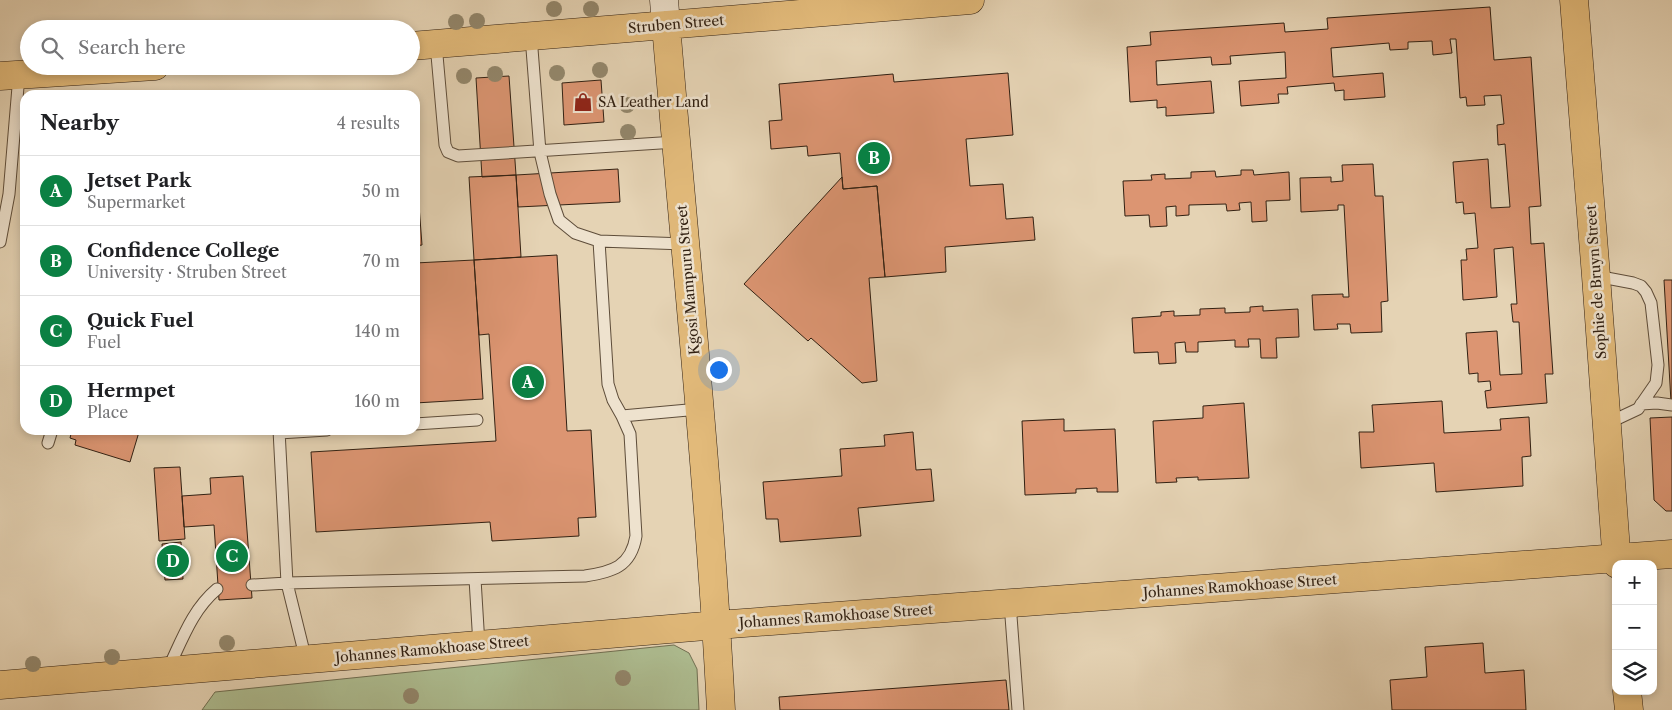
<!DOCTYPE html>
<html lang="en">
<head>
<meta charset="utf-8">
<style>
  :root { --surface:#fff; --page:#f2f2f2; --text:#202124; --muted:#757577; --line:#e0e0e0; --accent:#0b8043 }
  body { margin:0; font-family:"Libre Caslon Text",serif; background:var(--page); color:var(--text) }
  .controls { position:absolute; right:15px; bottom:15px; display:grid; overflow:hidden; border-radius:10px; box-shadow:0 2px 8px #0003 }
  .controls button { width:45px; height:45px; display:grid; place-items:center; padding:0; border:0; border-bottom:1px solid var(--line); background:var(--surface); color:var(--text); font:25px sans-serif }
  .you { position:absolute; left:718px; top:369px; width:18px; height:18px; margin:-12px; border:4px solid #fff; border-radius:50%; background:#1a73e8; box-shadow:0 0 0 8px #1a73e833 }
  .badge { display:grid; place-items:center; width:32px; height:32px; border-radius:50%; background:var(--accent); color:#fff; font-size:16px; font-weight:700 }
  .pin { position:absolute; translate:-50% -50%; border:2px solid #fff; box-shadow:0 1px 5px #0006 }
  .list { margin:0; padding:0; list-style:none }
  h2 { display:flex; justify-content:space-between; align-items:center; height:65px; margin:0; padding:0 20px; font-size:21px }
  h2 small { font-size:16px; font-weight:400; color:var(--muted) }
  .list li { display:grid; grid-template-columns:32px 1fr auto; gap:15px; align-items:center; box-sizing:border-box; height:70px; padding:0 20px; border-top:1px solid var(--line) }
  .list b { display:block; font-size:19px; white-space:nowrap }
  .list p { margin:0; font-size:16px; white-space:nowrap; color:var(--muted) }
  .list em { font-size:16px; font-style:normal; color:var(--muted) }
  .icon { flex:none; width:28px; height:28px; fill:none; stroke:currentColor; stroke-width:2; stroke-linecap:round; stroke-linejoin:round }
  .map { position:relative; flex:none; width:1672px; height:710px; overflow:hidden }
  .search { position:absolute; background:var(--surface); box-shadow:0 2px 8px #0003; left:20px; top:20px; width:400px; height:55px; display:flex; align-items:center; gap:12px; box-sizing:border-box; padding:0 18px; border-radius:28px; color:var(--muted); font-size:19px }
  .panel { position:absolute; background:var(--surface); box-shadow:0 2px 8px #0003; left:20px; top:90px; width:400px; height:345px; border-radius:15px }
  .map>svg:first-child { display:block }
  .green { fill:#aebe92; stroke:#706f52 }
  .building { fill:#dc9572; stroke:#312012 }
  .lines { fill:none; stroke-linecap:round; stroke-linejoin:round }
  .service-casing { stroke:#5e4d3a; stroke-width:13 }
  .secondary-casing { stroke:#312012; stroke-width:29 }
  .primary-casing { stroke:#312012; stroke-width:29 }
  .service { stroke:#eee2ce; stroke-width:11 }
  .secondary { stroke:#eee2ce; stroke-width:28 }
  .primary { stroke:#e2ba7a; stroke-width:28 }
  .tree { fill:#93876c }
  .labels { text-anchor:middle; stroke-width:5; stroke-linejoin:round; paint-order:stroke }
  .street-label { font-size:14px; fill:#312012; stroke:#eee2ce }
  .poi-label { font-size:14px; fill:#312012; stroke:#eee2ce; text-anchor:start }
</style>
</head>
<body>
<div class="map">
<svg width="1672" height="710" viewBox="0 0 1672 710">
  <rect width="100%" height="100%" fill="#e5d3b4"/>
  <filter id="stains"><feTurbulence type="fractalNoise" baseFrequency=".004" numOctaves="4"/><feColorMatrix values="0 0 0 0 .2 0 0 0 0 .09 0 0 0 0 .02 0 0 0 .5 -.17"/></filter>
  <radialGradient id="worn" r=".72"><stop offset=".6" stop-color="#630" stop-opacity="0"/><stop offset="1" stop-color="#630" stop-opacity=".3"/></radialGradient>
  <path class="green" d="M674 645 689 653 697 669 699 710H202L215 692Z"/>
  <path class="building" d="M1490 7 1494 60 1531 57 1541 206 1529 207 1531 244 1544 243 1553 374H1545L1547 403 1487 408 1485 391 1491 390 1490 381 1478 382V373L1469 374 1466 333 1497 331 1500 375 1522 374 1519 322H1513L1511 304H1517L1513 247 1494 249 1497 297 1463 300 1461 260H1467L1466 249 1478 248 1475 213 1464 214 1463 202 1456 203 1453 162 1488 159 1491 208 1510 207 1505 144 1498 145 1497 125 1504 124 1501 95 1484 96 1485 105 1467 106 1466 97 1460 98 1456 39H1450L1452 53 1433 55 1432 41 1408 42V49L1390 50 1389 43 1331 48 1333 77 1383 73 1385 97 1344 100V90L1335 91 1334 83 1287 87 1288 94H1278L1279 103 1241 106 1239 81 1286 78 1285 52 1230 56 1231 64 1212 65 1211 57 1156 61 1157 85 1211 81 1214 113 1166 116V107L1157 108V100L1130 102 1127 47 1151 45 1150 32 1284 23 1285 32 1328 29 1327 18Z
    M1008 73 1013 135 966 139 970 186 1003 184 1006 219 1033 217 1035 240 945 247 946 272 885 277 877 186 843 189 840 153 808 156 807 146 771 149 769 121 782 120 779 84 893 74 894 82Z
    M509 76 516 175 482 177 476 78Z
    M601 80 604 122 564 125 562 83Z
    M415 153 422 245 415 246Z
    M1373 164 1375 196H1383L1388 301 1381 302 1382 332 1351 333 1350 324H1337L1338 329 1314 330 1312 295 1343 294V297H1349L1344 205H1338V210L1301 212 1300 178 1331 177V182L1343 181 1342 165Z
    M618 169 620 202 518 207 516 175Z
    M1241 170H1253L1254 175 1289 172 1290 200 1266 201 1267 221 1252 222 1251 202 1239 203 1240 210 1227 211 1226 204 1189 205V215L1176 216V206L1166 207 1167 226 1150 227 1149 215 1125 216 1123 181 1152 180 1151 175 1165 174V179L1191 178V172L1215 171 1216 177 1241 175Z
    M516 175 521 257 474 260 469 177Z
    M842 177 843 189 877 186 885 277 869 278 877 381 862 383 811 338 808 341 744 284Z
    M557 255 567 431 591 430 596 517 578 518 579 536 492 541 490 522 316 532 311 452 496 441 489 334 479 335 474 260Z
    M474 260 483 399 415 403V263Z
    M1664 280H1672V402H1671Z
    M1263 306V311L1298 309 1299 337 1276 338 1277 358H1261L1260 339H1248L1249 347H1235V340L1198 342V352H1186L1185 342 1175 343 1176 363 1159 364 1158 352 1134 353 1132 318 1161 316V312L1174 311V316L1200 315V309L1225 308V313L1250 312V307Z
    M1442 401 1444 433 1501 430 1500 419 1529 417 1531 456 1522 457 1523 486 1436 492 1434 463 1361 468 1359 432H1374L1372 405Z
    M1244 403 1249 478 1198 480V477L1176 478 1177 482 1156 483 1153 421 1203 418V406Z
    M1672 417V511H1666L1654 500 1650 418Z
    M1064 419V431L1115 429 1118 492H1097V488L1076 489V493L1025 495 1022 421Z
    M72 430H133L139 432 130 462 75 445 76 440 70 438Z
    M913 432 916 470 931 469 934 501 858 508 861 536 780 542 778 519H766L763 482 842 476 840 449 885 446 884 435Z
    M180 467 185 539 159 541 154 468Z
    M243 476 252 598 219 600 214 525 184 527 182 496 211 494 210 478Z
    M181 542 183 579 165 580 162 544Z
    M1483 643 1485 673 1524 670 1526 710H1392L1390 680 1427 677 1425 647Z
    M1006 680 1009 710H780L779 697Z"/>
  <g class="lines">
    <g class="service-casing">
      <path id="service" d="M531 36 540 152 550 194 559 220 575 233 599 241 685 244
        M436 44 445 145 448 152 458 156 676 142
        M0 242 9 194 19 75
        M1596 276 1633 283 1641 286 1646 292 1651 303 1658 365 1656 383 1638 409 1606 424
        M1641 404 1657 403 1672 405
        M622 416 699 409
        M415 424 477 420
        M279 430 287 583 585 576C612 572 631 567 636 536L630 434 622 416 613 400 608 384 599 241
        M279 433 327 430
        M48 443 52 430
        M475 579 479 645
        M252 585 287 583 306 660
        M1010 603 1018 710
        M168 669C182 640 192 610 217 589"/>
    </g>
    <g class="secondary-casing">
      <path id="secondary" d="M664 0 666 25"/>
    </g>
    <g class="primary-casing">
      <path id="primary" d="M1574 0 1596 276 1617 564
        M666 25C685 253 709 481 721 710
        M411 46 970 0
        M0 76 155 66
        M0 685 717 625 1672 554
        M1627 691 1629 710"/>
    </g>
    <use href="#service" class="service"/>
    <use href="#secondary" class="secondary"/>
    <use href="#primary" class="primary"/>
  </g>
  <g class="tree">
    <circle cx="554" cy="9" r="8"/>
    <circle cx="591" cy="9" r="8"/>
    <circle cx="477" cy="21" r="8"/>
    <circle cx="456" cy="22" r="8"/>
    <circle cx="600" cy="70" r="8"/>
    <circle cx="557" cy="73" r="8"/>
    <circle cx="495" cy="74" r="8"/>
    <circle cx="464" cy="76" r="8"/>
    <circle cx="627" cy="105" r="8"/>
    <circle cx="628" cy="132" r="8"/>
    <circle cx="227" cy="643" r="8"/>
    <circle cx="112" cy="657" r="8"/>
    <circle cx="33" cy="664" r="8"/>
    <circle cx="623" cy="678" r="8"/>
    <circle cx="411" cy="696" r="8"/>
  </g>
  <defs>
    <g id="shop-bare" transform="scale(1.5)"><path d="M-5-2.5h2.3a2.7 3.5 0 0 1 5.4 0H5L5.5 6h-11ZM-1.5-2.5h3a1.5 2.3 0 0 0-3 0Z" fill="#8f2418" stroke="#eee2ce" stroke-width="2.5" paint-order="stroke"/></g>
  </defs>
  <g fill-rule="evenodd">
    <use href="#shop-bare" x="583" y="102"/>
  </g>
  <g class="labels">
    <g class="street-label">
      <text transform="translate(676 24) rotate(-5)" y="5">Struben Street</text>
      <text transform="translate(688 280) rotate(-95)" y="5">Kgosi Mampuru Street</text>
      <text transform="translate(1596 282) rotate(-94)" y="5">Sophie de Bruyn Street</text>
      <text transform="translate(1240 586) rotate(-4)" y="5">Johannes Ramokhoase Street</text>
      <text transform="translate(836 616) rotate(-4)" y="5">Johannes Ramokhoase Street</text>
      <text transform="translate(432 649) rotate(-5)" y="5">Johannes Ramokhoase Street</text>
    </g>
    <g class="poi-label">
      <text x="598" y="107">SA Leather Land</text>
    </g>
  </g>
  <rect width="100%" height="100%" filter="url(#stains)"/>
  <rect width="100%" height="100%" fill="url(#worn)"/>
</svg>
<div class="controls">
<button>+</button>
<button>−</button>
<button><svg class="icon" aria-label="layers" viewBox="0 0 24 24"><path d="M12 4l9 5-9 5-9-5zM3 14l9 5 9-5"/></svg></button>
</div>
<div class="you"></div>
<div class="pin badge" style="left:528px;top:382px">A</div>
<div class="pin badge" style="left:874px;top:158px">B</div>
<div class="pin badge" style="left:232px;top:556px">C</div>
<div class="pin badge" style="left:173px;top:561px">D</div>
<div class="search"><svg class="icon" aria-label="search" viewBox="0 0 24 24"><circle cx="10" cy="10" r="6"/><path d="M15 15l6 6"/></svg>Search here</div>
<section class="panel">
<h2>Nearby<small>4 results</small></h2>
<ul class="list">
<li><span class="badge">A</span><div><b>Jetset Park</b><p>Supermarket</p></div><em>50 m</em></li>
<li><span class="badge">B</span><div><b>Confidence College</b><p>University · Struben Street</p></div><em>70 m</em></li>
<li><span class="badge">C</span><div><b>Quick Fuel</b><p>Fuel</p></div><em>140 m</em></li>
<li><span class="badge">D</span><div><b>Hermpet</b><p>Place</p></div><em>160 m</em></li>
</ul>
</section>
</div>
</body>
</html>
